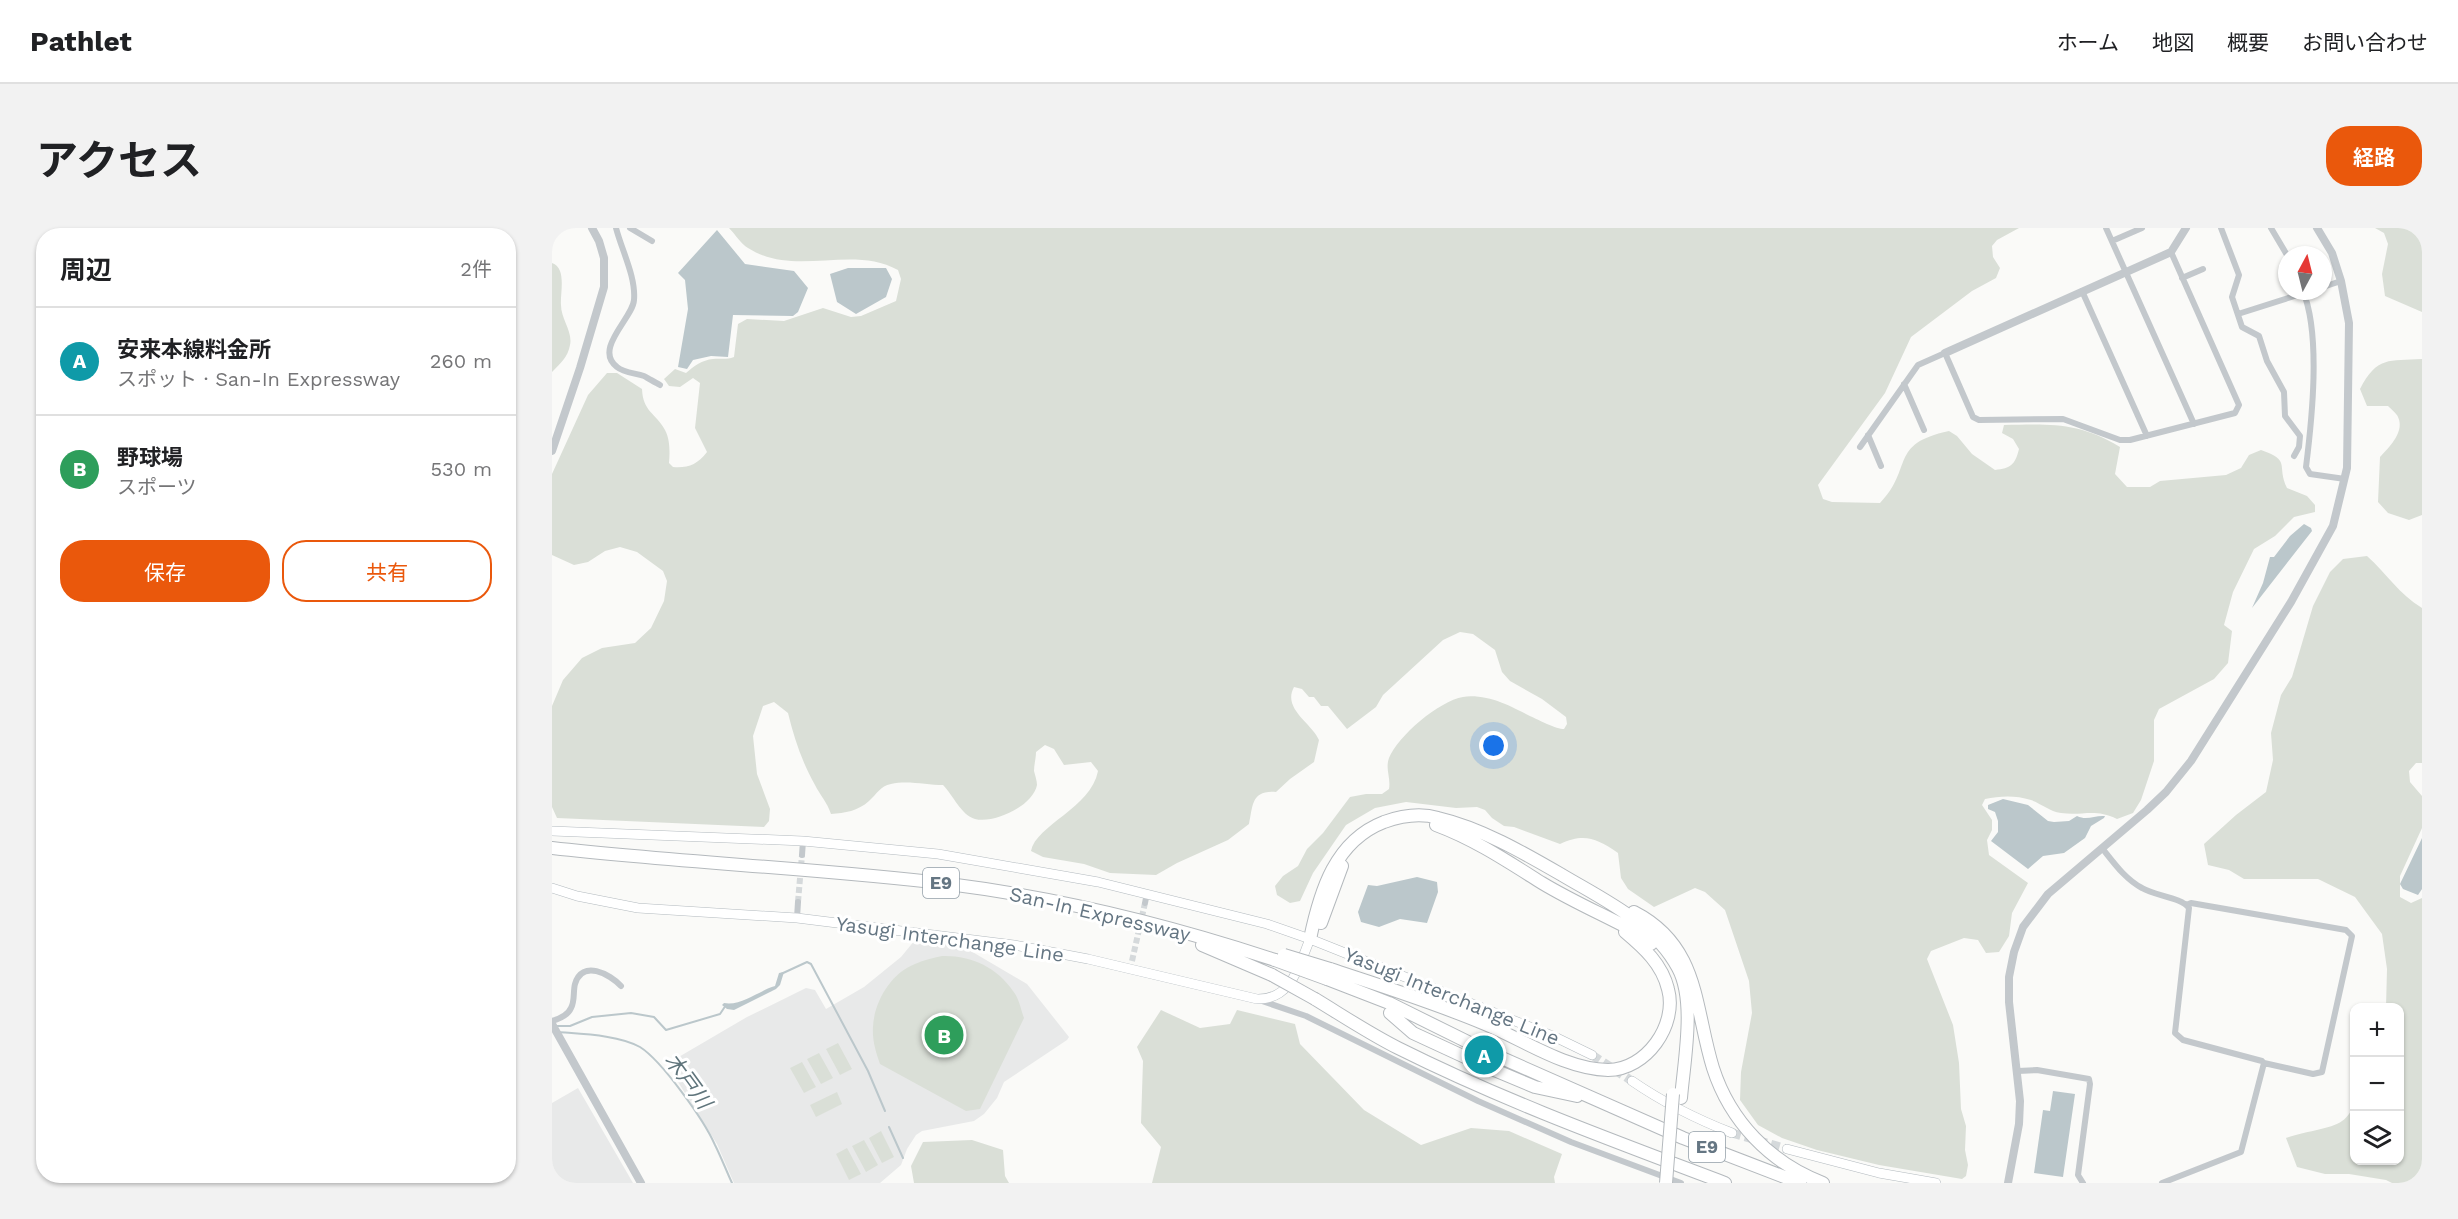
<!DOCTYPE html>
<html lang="ja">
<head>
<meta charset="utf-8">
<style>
  :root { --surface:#fff; --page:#f2f2f2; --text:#202124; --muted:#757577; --line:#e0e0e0; --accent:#ea580c }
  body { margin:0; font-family:"Work Sans","Noto Sans JP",sans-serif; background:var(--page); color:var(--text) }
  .controls { position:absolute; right:18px; bottom:18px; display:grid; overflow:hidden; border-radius:12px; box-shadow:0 2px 4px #0004 }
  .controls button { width:54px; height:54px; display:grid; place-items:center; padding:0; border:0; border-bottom:2px solid var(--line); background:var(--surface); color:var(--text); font:30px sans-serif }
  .compass { position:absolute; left:1726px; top:18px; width:54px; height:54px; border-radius:50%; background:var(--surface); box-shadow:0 2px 4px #0004; rotate:7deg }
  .you { position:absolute; left:942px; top:518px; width:21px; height:21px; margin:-15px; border:4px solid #fff; border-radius:50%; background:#1a73e8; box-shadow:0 0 0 9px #1a73e833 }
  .badge { display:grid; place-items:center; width:39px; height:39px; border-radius:50%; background:var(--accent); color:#fff; font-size:20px; font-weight:700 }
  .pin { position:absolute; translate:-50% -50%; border:3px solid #fff; box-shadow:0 2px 6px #0006 }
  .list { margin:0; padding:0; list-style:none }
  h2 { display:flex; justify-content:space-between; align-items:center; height:78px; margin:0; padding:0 24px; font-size:26px }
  h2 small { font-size:20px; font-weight:400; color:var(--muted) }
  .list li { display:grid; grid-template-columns:39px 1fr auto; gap:18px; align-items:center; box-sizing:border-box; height:108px; padding:0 24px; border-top:2px solid var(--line) }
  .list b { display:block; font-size:22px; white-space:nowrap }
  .list p { margin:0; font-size:20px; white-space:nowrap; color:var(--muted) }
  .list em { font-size:20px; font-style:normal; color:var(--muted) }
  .actions { display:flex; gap:12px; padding:18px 24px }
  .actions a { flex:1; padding:14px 0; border:2px solid var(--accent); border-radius:24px; text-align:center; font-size:21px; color:var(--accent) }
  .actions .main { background:var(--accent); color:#fff }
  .icon { flex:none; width:33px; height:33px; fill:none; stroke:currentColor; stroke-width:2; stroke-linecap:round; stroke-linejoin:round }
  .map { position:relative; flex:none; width:1870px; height:955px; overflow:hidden; border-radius:24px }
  header { display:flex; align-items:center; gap:36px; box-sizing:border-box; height:84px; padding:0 30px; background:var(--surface); border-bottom:2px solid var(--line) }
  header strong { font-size:28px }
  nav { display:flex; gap:33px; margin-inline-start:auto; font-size:21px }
  .intro { display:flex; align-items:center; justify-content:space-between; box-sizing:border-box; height:144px; padding:0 36px }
  h1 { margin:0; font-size:42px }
  .button { padding:15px 27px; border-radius:24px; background:var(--accent); color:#fff; font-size:21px; font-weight:700 }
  main { display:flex; gap:36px; padding:0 36px }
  aside { flex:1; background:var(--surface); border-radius:24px; box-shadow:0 2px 4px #0004 }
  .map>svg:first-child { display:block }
  .built { fill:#e8e9e9 }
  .green { fill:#dadfd7 }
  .water { fill:#bbc7cb }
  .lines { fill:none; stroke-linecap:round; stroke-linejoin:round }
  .stream { stroke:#bbc7cb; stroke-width:2 }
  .minor-tunnel { stroke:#d5d9db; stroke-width:6; stroke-dasharray:6 3; stroke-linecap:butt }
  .secondary-tunnel { stroke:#d5d9db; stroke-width:9; stroke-dasharray:9 4.5; stroke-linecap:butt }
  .secondary-casing { stroke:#b3babf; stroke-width:10 }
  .motorway-casing { stroke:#b4b9bd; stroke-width:14 }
  .minor { stroke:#c3c8cc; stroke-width:6 }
  .tertiary { stroke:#c3c8cc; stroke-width:8 }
  .secondary { stroke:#fff; stroke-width:9 }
  .motorway { stroke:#fff; stroke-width:12 }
  .motorway-bridge-casing { stroke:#b4b9bd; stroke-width:14; stroke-linecap:butt }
  .motorway-bridge { stroke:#fff; stroke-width:12 }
  .labels { text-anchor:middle; stroke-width:6; stroke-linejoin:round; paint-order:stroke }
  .shield { fill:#fff; stroke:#939fa8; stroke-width:1.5 }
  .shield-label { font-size:18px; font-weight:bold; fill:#657683 }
  .street-label { font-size:20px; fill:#657683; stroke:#fff }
  .water-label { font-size:21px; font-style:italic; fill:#60757c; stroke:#fff }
</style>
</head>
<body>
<header>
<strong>Pathlet</strong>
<nav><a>ホーム</a><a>地図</a><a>概要</a><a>お問い合わせ</a></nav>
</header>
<div class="intro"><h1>アクセス</h1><a class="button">経路</a></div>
<main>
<aside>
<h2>周辺<small>2件</small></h2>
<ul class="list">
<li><span class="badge" style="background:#0f9aa8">A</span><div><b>安来本線料金所</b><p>スポット · San-In Expressway</p></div><em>260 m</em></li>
<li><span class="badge" style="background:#2e9e5b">B</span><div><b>野球場</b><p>スポーツ</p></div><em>530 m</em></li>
</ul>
<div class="actions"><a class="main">保存</a><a>共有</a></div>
</aside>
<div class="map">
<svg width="1870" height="955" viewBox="0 0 1870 955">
  <rect width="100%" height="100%" fill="#fafaf8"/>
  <path class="built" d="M363 712 412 719 475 756 517 809 515 812 452 854 445 870 432 886 422 893 370 903 364 907 355 921 349 937 328 955H182L165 916 121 846V838L125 830 195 789 254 760 263 762 274 781 312 759 349 729Z
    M26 860 81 955H0V875Z"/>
  <path class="green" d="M177 0H1467L1445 12 1440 18 1441 29 1448 40 1444 50 1420 63 1359 109 1333 165 1266 257 1271 271 1280 274 1328 275C1362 240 1336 216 1397 203L1405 208 1420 226 1443 242C1459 240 1463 237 1467 221L1461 211 1450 205 1452 197C1499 196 1527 194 1568 219L1563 246 1575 259H1598L1608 253 1674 247 1689 240 1697 227 1709 222C1740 233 1724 237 1735 260L1755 268 1763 277V284L1742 289 1723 308 1702 321 1681 364 1672 397 1680 403 1676 435 1662 451 1607 481 1602 492V533L1589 572 1581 585 1565 591C1543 580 1531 588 1509 585 1497 583 1490 576 1479 572 1463 567 1448 568 1433 571L1430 577 1440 592V602L1435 612 1437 627 1476 655 1460 685 1457 708 1447 724 1434 725 1426 712 1412 710 1379 723 1375 731 1401 797 1407 835 1409 881 1414 898 1413 922 1416 937 1414 948 1410 951 1327 937 1265 922 1230 910 1206 897 1188 872 1189 844 1200 785 1197 753 1173 682 1153 664 1143 660 1102 679 1076 661 1069 650 1066 625C1044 610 1032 605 1008 616L962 599 952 598 940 590 933 582 925 579 904 580 854 574 823 580 794 597 761 645 748 673 738 675 725 667 723 658 731 648 746 638 755 621 771 605 798 569 814 566H830L837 561C839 550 833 541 837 530 846 508 887 473 911 469 922 467 938 470 948 474 963 479 1000 501 1012 501L1015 496 1014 489 990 471 958 453 950 444 943 422 921 406 908 404 891 412 831 467 824 479 795 501 776 478H769L762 469H757L750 461 742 459C730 481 760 495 767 512L762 534 738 551 724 564C699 562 701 578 697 596L676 612 625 635 604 647 558 645 532 636 491 629 479 623C484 597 539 580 546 543L539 534 512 537 502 521 493 517 484 524C484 530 482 537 482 543 483 547 485 553 485 557 481 578 442 596 423 591 409 587 401 567 391 557 375 557 355 552 339 556 328 558 325 566 317 573 306 583 293 585 279 586 275 574 268 567 263 557 250 534 242 510 236 485L222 474 211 478 201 508 205 546 218 581 217 593 212 599 5 590 0 579V478L11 452 30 430 50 420 83 415 99 400 112 373 115 353 111 343 85 324 68 319 53 323 36 334 22 337 0 327V246L36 167 55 145H65L90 161C91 184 103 184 113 202 118 211 118 224 117 235L121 239C136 240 145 237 155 224L143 200 148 155 141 150 128 159 117 158 112 151 123 141 134 145C142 138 150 132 161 131 169 130 174 132 182 129L186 96 195 91 232 93 271 80 299 89 309 88 344 73 349 51 346 42C299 16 243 50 196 20 189 16 183 6 177 0Z
    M1823 0H1870V84L1833 68 1830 46 1836 16 1832 5Z
    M0 35C15 40 8 65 9 77 9 91 21 104 18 117 16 129 8 136 0 144Z
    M1870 131V287L1857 292 1836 285 1826 274 1828 229C1837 219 1853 204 1846 189 1845 186 1839 181 1836 178H1815L1808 161C1825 128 1837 133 1870 131Z
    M1815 328C1835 346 1847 366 1870 380V535H1864L1857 543 1858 554 1870 568V600L1848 648V669L1859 675 1870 670V955H1840L1834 952 1797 946H1773L1745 939 1734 910C1749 904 1780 901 1790 893 1795 890 1799 883 1802 878V932H1848V780L1834 779 1835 741 1830 706 1803 669 1766 651H1692L1677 642 1656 637 1652 616 1684 587 1714 564 1721 532 1719 505 1729 467 1740 449 1761 378 1778 344 1791 331Z
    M390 728C418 727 445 739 461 763 467 770 469 782 472 790L428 881 414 883 328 836C324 825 320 812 321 799 322 774 339 745 363 736 372 732 381 730 390 728Z
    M609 782 648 800 678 796 685 782 743 796 748 816 812 882 869 917 919 900 957 903 1010 926 1002 949 1003 955H600L609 919 589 895 591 833 585 819Z
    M286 815 300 841 288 847 274 821Z
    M267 825 281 850 269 856 255 831Z
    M250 834 264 859 252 865 238 840Z
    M285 864 290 876 264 889 258 877Z
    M329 903 342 929 330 935 317 910Z
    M312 912 326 937 314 944 300 918Z
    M420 912 451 922 453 948 457 955H362L359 938 371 914Z
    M295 920 309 946 297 952 284 926Z"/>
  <path class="water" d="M165 2 193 36 242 43 256 60 246 84 241 88 181 87 176 129 159 128 141 132 135 141 126 139 136 81 133 52 126 45Z
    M296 40H334L340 51 334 69 304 86 285 74 278 46Z
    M1752 296 1759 300 1760 303 1700 380 1711 355 1718 329H1722L1738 308Z
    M1451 571 1476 577 1496 593 1502 594 1517 593 1525 588C1535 593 1543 587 1553 588L1552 590 1539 598 1533 610 1512 625 1491 628 1476 641 1439 613 1446 604V593L1443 584 1436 581V577Z
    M1870 610V661L1866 667 1851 661 1848 656Z
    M865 649 885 654 886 664 875 695 848 691 827 699 809 694 806 684 816 657 825 658Z
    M232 744 228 757 224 761 182 782 175 781 170 777 172 775C190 778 206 763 223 758L227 745Z
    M1501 863 1523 866 1511 949 1482 945 1491 882 1498 883Z"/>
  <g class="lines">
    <path class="stream" d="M229 746 255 734 259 736 316 843 333 883
      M5 798H18L40 789 79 785 102 789 114 802 168 786 174 777
      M6 804C30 806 67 807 88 819 110 833 152 892 163 917 169 929 174 942 180 955
      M337 899 351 930"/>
    <path class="minor-tunnel" d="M246 674 250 627
      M580 733 593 675"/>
    <path class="secondary-tunnel" d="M1040 827 1080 853
      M1180 905 1235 921"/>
    <g class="secondary-casing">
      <path id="secondary" d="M0 603 251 613 386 626 546 654 715 696 758 711 1003 809 1040 827
        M0 660 25 668 86 680 245 690 462 717 536 731 705 771C740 772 747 737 758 711
        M1080 853C1112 875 1144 891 1180 905
        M1235 921 1327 945 1384 955"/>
    </g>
    <g class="motorway-casing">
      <path id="motorway" d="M884 597C922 611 955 633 990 655 1023 675 1059 690 1093 709L1099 716
        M0 620C132 635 265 640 397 656 508 670 617 697 723 732
        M1082 684C1148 718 1142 779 1161 840 1178 893 1218 935 1271 955
        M769 695 790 638
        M758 711C768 663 783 613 832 594 849 588 869 585 886 590 929 600 972 625 1010 647 1052 672 1102 695 1126 740 1144 773 1132 833 1129 870
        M650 717 720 747
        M778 741C830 758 883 775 933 796 972 812 1013 841 1056 842 1094 842 1126 797 1116 761 1110 736 1092 720 1073 704
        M775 751 837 775 934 823 1131 910 1248 955
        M763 771C791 788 818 806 846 820 952 873 1062 913 1173 955
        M838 785 861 805 928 836 983 859 1025 868"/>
    </g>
    <path class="minor" d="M64 0C70 23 84 49 82 72 81 90 41 121 65 139 72 145 83 145 92 148 97 151 103 154 108 157
      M78 0 100 13
      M1554 0 1642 196
      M1669 0 1687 47 1680 69 1690 99 1707 108 1715 133 1732 164 1733 188 1748 208 1747 219 1742 228
      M1719 0 1735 27
      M1560 13 1590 0
      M1630 50 1651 41
      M1771 59 1789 53
      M1530 63 1595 208
      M1751 63C1769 107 1760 191 1754 239L1758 246 1793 251
      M1686 86 1758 63
      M1352 156 1372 202
      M1316 207 1329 238
      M1308 219 1366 137 1393 125 1421 189 1427 192 1511 191 1568 212H1578L1683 185 1687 177 1619 24
      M1550 620C1562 635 1573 651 1590 660 1603 668 1629 669 1637 680L1623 805 1631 812 1710 833 1712 835 1689 924 1610 955
      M250 627 251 613
      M593 675 595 665
      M1634 677 1639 675 1794 702 1800 708 1770 844 1761 846 1712 835
      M245 690 246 674
      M707 772 754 788 926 873 1019 914 1129 955
      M0 793C7 791 16 787 19 780 23 773 21 763 23 756 30 731 58 746 69 758
      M1466 843 1485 842 1537 851 1538 856 1526 947 1531 955"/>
    <path class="tertiary" d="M1393 125 1619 24 1634 0
      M0 223 28 140 52 59V30L47 13 40 0
      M0 796 89 955
      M1456 955 1467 896 1468 873 1457 774V749L1462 724 1471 699 1496 666 1595 582 1614 564 1639 533 1739 374 1781 298 1795 240 1797 95 1789 53 1780 25 1765 0"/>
    <use href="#secondary" class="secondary"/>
    <use href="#motorway" class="motorway"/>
    <g class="motorway-bridge-casing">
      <path id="motorway-bridge" d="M732 727 778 741
        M723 732 775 751
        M720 747 763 771
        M1114 955 1121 866"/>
    </g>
    <use href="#motorway-bridge" class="motorway-bridge"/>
  </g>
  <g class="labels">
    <g class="shield">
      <rect x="371" y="640" width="36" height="30" rx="4.5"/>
      <rect x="1137" y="904" width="36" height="30" rx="4.5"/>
    </g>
    <g class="shield-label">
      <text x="389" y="661">E9</text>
      <text x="1155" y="925">E9</text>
    </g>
    <g class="street-label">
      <text transform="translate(548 686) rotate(13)" y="7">San-In Expressway</text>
      <text transform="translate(398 711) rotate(8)" y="7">Yasugi Interchange Line</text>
      <text transform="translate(900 768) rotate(22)" y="7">Yasugi Interchange Line</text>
    </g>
    <g class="water-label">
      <text transform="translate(136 853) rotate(54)" y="7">木戸川</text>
    </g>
  </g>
</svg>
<div class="controls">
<button>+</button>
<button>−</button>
<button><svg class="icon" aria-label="layers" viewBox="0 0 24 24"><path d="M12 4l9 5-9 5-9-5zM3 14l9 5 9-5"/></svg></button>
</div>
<svg class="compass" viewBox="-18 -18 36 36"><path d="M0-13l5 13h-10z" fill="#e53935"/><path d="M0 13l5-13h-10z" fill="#757577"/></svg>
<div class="you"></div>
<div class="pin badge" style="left:932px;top:827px;background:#0f9aa8">A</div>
<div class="pin badge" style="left:392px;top:807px;background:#2e9e5b">B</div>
</div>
</main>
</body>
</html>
